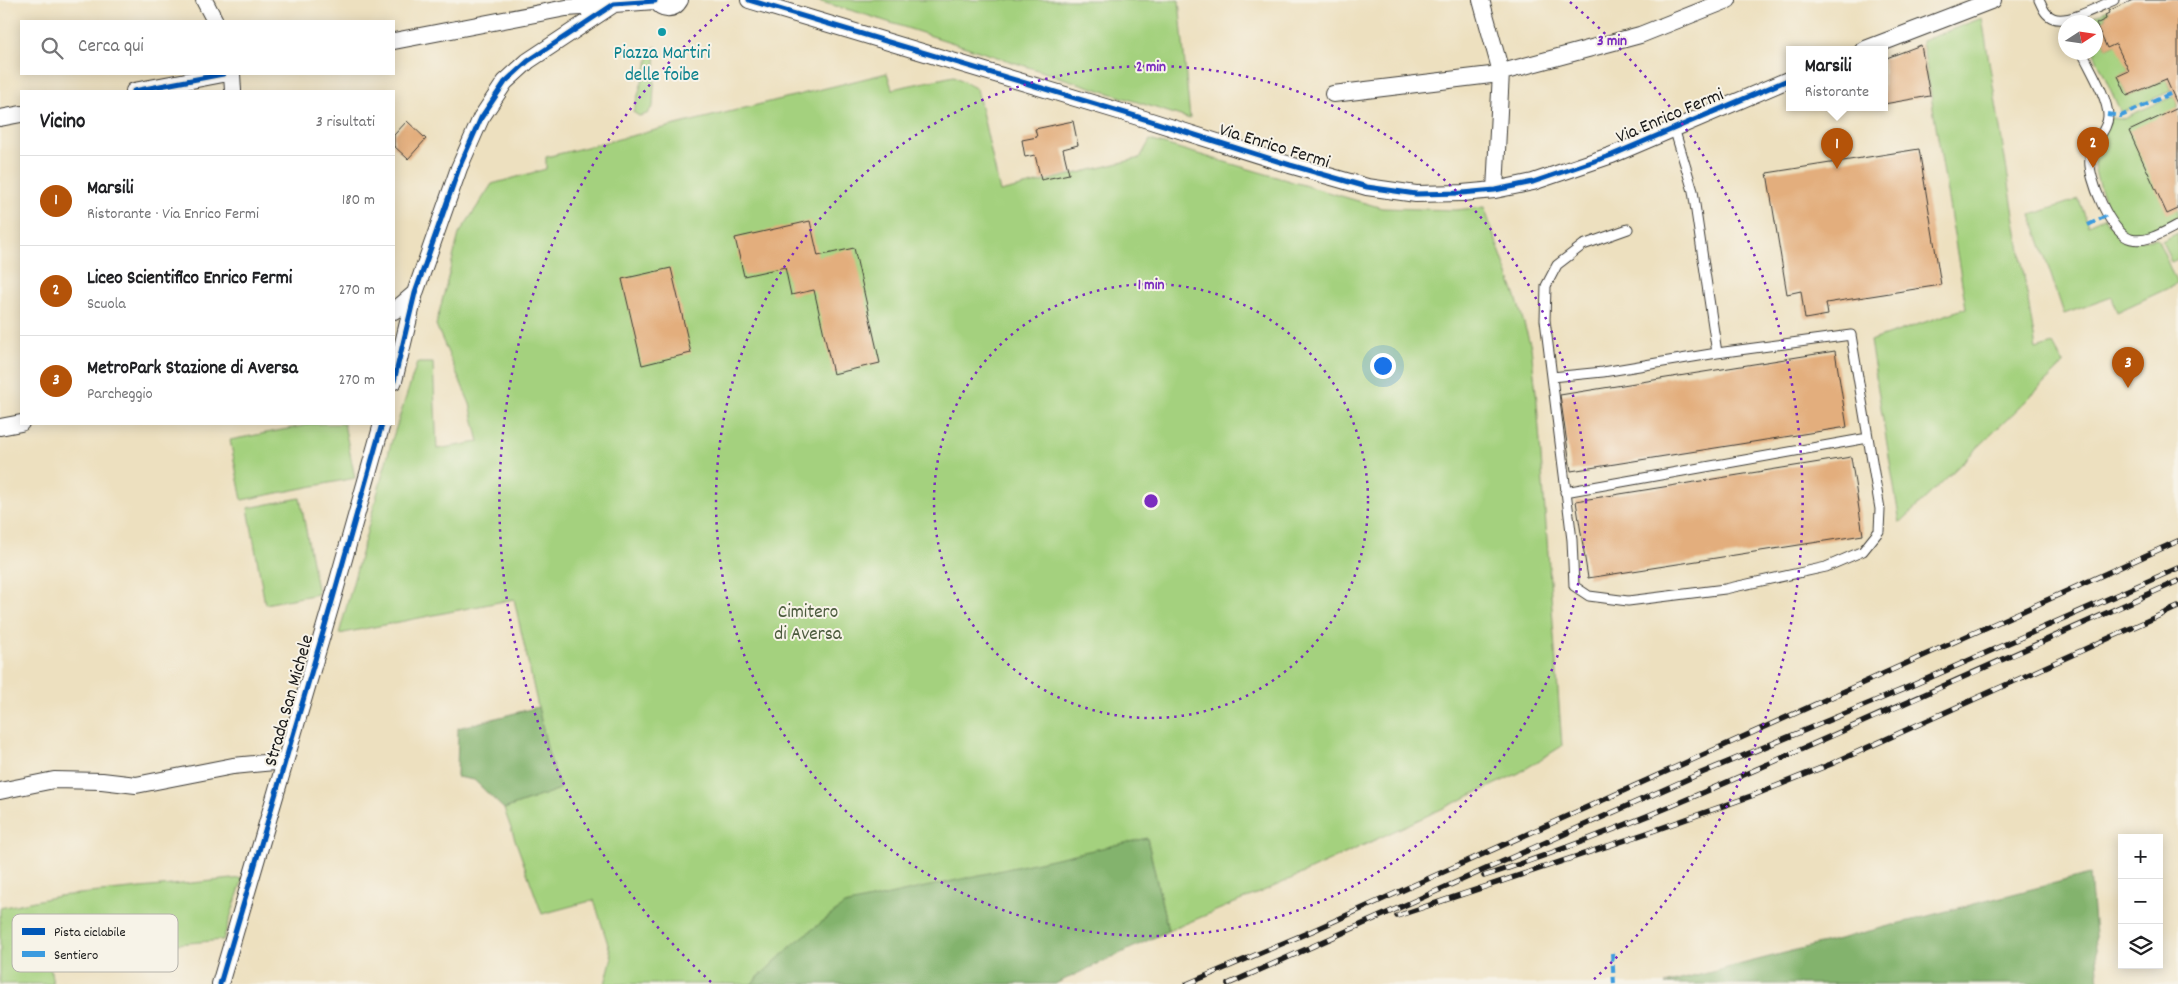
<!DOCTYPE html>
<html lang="it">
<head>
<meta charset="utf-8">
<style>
  :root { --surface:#fff; --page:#f2f2f2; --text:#202124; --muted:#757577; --line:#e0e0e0; --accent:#b45309 }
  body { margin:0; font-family:Dekko,sans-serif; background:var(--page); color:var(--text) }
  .controls { position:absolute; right:15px; bottom:15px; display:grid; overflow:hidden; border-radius:0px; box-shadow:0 2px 12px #0003 }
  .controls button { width:45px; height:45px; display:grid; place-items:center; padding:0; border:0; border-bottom:1px solid var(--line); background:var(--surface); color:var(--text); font:25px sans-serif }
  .compass { position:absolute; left:2058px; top:15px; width:45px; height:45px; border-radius:50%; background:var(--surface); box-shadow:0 2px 12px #0003; rotate:78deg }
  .you { position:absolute; left:1382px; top:365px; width:18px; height:18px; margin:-12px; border:4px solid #fff; border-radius:50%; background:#1a73e8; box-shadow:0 0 0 8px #1a73e833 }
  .badge { display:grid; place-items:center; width:32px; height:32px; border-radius:50%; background:var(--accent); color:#fff; font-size:16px; font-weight:700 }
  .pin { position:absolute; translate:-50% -41px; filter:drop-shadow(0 1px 2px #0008) }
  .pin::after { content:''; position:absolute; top:26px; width:18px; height:15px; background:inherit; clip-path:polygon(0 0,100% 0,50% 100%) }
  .popup { position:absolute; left:1786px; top:46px; width:102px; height:65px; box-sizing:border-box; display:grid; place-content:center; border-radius:0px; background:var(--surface); filter:drop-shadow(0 1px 4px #0005); font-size:16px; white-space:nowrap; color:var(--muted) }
  .popup b { font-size:19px; color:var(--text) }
  .popup::after { content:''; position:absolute; left:50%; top:100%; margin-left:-10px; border:10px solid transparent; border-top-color:var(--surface) }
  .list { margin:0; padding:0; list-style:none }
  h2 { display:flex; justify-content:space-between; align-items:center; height:65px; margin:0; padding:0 20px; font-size:21px }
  h2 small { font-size:16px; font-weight:400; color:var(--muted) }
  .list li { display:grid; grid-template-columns:32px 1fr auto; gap:15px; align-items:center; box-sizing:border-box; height:90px; padding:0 20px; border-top:1px solid var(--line) }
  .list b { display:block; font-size:19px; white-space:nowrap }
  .list p { margin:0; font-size:16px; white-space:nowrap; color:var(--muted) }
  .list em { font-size:16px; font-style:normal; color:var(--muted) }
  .icon { flex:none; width:28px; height:28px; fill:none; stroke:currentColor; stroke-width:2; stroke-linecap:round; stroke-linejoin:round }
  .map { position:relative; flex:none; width:2178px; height:984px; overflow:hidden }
  .search { position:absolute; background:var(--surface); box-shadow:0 2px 12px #0003; left:20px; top:20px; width:375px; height:55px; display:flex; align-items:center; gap:12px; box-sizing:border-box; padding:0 18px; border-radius:0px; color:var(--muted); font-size:19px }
  .panel { position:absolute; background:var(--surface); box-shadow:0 2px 12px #0003; left:20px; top:90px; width:375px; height:335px; border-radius:0px }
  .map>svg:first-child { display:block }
  .green { fill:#a4d17e; stroke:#60764d }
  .forest { fill:#83b36d; stroke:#506844 }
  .building { fill:#e3ae7d }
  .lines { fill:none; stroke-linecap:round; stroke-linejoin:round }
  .service-casing { stroke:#3b3934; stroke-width:11 }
  .minor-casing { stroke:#3b3934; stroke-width:18 }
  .service { stroke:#fff; stroke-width:9 }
  .minor { stroke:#fff; stroke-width:16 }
  .rail-casing { stroke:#1c1c1c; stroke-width:5.5 }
  .rail { stroke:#f7f3e8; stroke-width:4; stroke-dasharray:11; stroke-linecap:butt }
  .quiet { stroke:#3c9bdf; stroke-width:4; stroke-dasharray:8 4; stroke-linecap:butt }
  .cycleway-casing { stroke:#f7f3e8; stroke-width:8 }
  .cycleway { stroke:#0057b8; stroke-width:5 }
  .ring { fill:none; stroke:#7b2cbf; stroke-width:2.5; stroke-dasharray:2.5 5 }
  .culture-dot { fill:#0f9aa8; stroke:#f7f3e8; stroke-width:2 }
  .labels { text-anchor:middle; stroke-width:4; stroke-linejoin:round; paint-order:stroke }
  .culture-label { font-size:19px; fill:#0d838f; stroke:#f7f3e8 }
  .street-label { font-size:19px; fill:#1c1c1c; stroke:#f7f3e8 }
  .park-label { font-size:19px; fill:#4c5b3e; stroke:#f7f3e8 }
  .key { fill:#f7f3e8; stroke:#b5b2ab; stroke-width:1 }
  .key-label { font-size:14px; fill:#1c1c1c }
  .centre { fill:#7b2cbf; stroke:#f7f3e8; stroke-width:2.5 }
  .ring-label { font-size:15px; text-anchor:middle; font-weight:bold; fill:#7b2cbf; stroke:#f7f3e8; stroke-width:4; stroke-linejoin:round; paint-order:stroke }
</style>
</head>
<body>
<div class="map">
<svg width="2178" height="984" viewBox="0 0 2178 984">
  <rect width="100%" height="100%" fill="#f7f3e8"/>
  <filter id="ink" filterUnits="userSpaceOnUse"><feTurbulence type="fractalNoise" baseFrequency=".02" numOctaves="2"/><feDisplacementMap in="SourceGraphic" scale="10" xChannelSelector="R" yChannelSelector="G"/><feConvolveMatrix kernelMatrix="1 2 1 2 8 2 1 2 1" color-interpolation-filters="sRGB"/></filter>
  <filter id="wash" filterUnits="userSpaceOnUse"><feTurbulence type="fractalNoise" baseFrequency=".0096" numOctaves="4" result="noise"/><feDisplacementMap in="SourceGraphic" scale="20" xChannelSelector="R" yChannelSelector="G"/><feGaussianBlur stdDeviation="1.12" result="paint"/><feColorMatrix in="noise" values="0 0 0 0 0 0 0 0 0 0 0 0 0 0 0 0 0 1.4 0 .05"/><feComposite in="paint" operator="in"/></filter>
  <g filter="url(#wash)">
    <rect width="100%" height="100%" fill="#ede0bf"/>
    <path class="green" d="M814 0H1179L1190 119 857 12Z
      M2108 10 2109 13 2105 15 2106 19 2096 24 2107 48 2146 31 2126 64 2129 71 2118 76 2127 96 2166 79 2171 91 2121 113 2094 53 2096 52V22H2080Z
      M1982 18 2036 349 2053 344 2064 364 1900 523 1870 341 1966 308 1922 41Z
      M656 46 653 106 647 114 639 116 633 112 651 51Z
      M887 73 892 89 954 76 977 89 1000 192 1140 158 1150 140 1382 208 1456 210 1484 207 1517 300 1531 347 1537 401 1562 746 1519 773 1280 884 1168 931 1147 838 796 942 751 984H605L612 957 594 900 542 914 504 809 560 789 548 752 514 599 339 634 392 440 417 363H433L437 449 479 442 470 404 436 325 459 234 492 184 546 169V157Z
      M2174 96 2178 106V221C2167 226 2154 235 2142 237 2135 238 2126 234 2121 229 2109 216 2094 178 2094 161 2094 147 2104 131 2110 118L2121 119Z
      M2079 199 2088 225 2105 217C2123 245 2125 242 2157 238L2177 284 2117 312 2112 297 2064 314 2031 215Z
      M2178 233V259L2171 262 2162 241Z
      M313 424H344L355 478 242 500 230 440Z
      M300 498 318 594 265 604 248 508Z
      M243 878 223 940 48 955 53 984H0V908L59 896Z"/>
    <path class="forest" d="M538 707 548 752 560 789 504 809 474 780 457 777 458 728Z
      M1147 838 1168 931 1055 984H751L796 942 844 905Z
      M2090 874 2099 984H1665Z"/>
    <g id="blocks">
      <path class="building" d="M2133 0H2178V106L2166 79 2127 96 2118 76 2129 71 2116 44 2107 48 2096 24 2106 19 2105 15 2109 13 2108 11Z
        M1921 45 1930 96 1884 104V59Z
        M2178 108V209L2167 214 2129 131Z
        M407 121 426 139 408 159 394 146V135Z
        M1073 121 1078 145 1063 149 1069 174 1041 180 1035 155 1025 157 1022 140 1037 137 1035 129Z
        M1919 149 1941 285 1826 303 1828 315 1805 319 1801 291 1787 294 1767 173Z
        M810 221 818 256 854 248 880 363 833 374 814 290 791 295 785 267 744 276 735 238Z
        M671 268 691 353 642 365 622 279Z
        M1835 351 1847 427 1571 471 1560 395Z
        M1851 457 1863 535 1588 578 1576 501Z"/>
    </g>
  </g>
  <g filter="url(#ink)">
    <use href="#blocks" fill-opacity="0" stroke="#3b3934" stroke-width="1"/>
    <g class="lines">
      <g class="service-casing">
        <path id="service" d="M2039 0C2043 8 2045 15 2053 18 2068 24 2100 6 2114 0
          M2082 52C2090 69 2108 98 2108 116 2108 131 2092 142 2090 158 2087 177 2111 234 2131 239 2147 243 2164 232 2178 225
          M1674 128 1693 191 1717 353 1603 372 1552 377 1572 540 1574 586 1589 596 1628 601 1725 589 1826 567 1863 551 1879 531 1880 509 1851 335 1717 353
          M1552 377 1545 320 1546 286 1557 265 1583 245 1628 229
          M1565 492 1868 438"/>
      </g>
      <g class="minor-casing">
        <path id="minor" d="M204 0 215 21
          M655 0C662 11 674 11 680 0
          M749 0 1135 116 1290 165 1367 187 1416 194 1462 193 1495 190 1533 182 1612 155 1790 79
          M1481 0 1501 72 1495 190
          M394 41 566 8 612 5
          M1863 50 1993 0
          M232 74 233 91
          M134 91 223 74
          M1333 94 1491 75 1640 35 1728 0
          M0 118 21 114
          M394 311 415 293
          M394 381 415 293 459 168 481 118 505 82 528 61 614 4 655 1
          M0 427 21 423
          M0 791 54 780 102 781 136 785 233 766 285 761
          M220 984 331 605 382 424"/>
      </g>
      <use href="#service" class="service"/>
      <use href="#minor" class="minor"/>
      <g class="rail-casing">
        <path id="rail" d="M1484 876C1596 840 1704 793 1811 745 1934 691 2056 636 2178 581
          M1397 916 1647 833 1754 795 1831 764 2178 607
          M1187 984 1312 931 2178 541
          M1228 984 1699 774 1904 689 2178 568"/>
      </g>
      <use href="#rail" class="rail"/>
      <path class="quiet" d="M2107 114 2121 116 2172 93
        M2088 225 2108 215
        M1612 953 1614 984"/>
      <g class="cycleway-casing">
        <path id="cycleway" d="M749 0 1135 116 1290 165 1367 187 1416 194 1462 193 1495 190 1533 182 1612 155 1790 79
          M134 91 223 74
          M394 381 415 293 459 168 481 118 505 82 528 61 614 4 655 1
          M220 984 331 605 382 424"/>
      </g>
      <use href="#cycleway" class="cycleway"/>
    </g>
  </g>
  <g class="ring">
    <circle cx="1151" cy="501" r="217"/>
    <circle cx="1151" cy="501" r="435"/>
    <path d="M711 982A652 652 0 0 1 732 2M1570 2A652 652 0 0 1 1591 982"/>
  </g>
  <circle class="culture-dot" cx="662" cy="32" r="5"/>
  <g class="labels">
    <g class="culture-label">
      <text x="662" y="58">Piazza Martiri<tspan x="662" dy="22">delle foibe</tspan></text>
    </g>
    <g class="street-label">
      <text transform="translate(1669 114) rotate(-23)" y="7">Via Enrico Fermi</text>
      <text transform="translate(1275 144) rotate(17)" y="7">Via Enrico Fermi</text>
      <text transform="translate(287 700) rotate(-74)" y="7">Strada San Michele</text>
    </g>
    <g class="park-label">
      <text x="808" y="617">Cimitero<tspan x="808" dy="22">di Aversa</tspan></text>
    </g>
  </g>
  <rect x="12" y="914" width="166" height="58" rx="8" class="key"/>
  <rect x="22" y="928" width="23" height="7" fill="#0057b8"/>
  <rect x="22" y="951" width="23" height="6" fill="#3c9bdf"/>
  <g class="key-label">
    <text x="54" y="936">Pista ciclabile</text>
    <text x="54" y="959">Sentiero</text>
  </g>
  <circle cx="1151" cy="501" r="8" class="centre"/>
  <g class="ring-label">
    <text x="1612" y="45">3 min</text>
    <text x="1151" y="71">2 min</text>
    <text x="1151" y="289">1 min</text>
  </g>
</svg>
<div class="controls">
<button>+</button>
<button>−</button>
<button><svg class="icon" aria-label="layers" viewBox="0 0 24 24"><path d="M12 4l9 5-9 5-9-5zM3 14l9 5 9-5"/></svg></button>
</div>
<svg class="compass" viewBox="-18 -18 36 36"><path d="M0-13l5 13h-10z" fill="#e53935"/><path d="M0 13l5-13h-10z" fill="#757577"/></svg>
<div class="you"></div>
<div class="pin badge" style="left:1837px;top:169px">1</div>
<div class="popup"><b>Marsili</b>Ristorante</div>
<div class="pin badge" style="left:2093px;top:168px">2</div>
<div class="pin badge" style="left:2128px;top:388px">3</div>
<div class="search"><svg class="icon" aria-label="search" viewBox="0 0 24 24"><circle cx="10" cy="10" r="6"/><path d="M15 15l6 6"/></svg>Cerca qui</div>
<section class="panel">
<h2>Vicino<small>3 risultati</small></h2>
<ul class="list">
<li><span class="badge">1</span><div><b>Marsili</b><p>Ristorante · Via Enrico Fermi</p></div><em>180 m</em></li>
<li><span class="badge">2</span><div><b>Liceo Scientifico Enrico Fermi</b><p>Scuola</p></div><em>270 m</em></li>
<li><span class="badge">3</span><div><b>MetroPark Stazione di Aversa</b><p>Parcheggio</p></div><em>270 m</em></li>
</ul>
</section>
</div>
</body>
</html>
